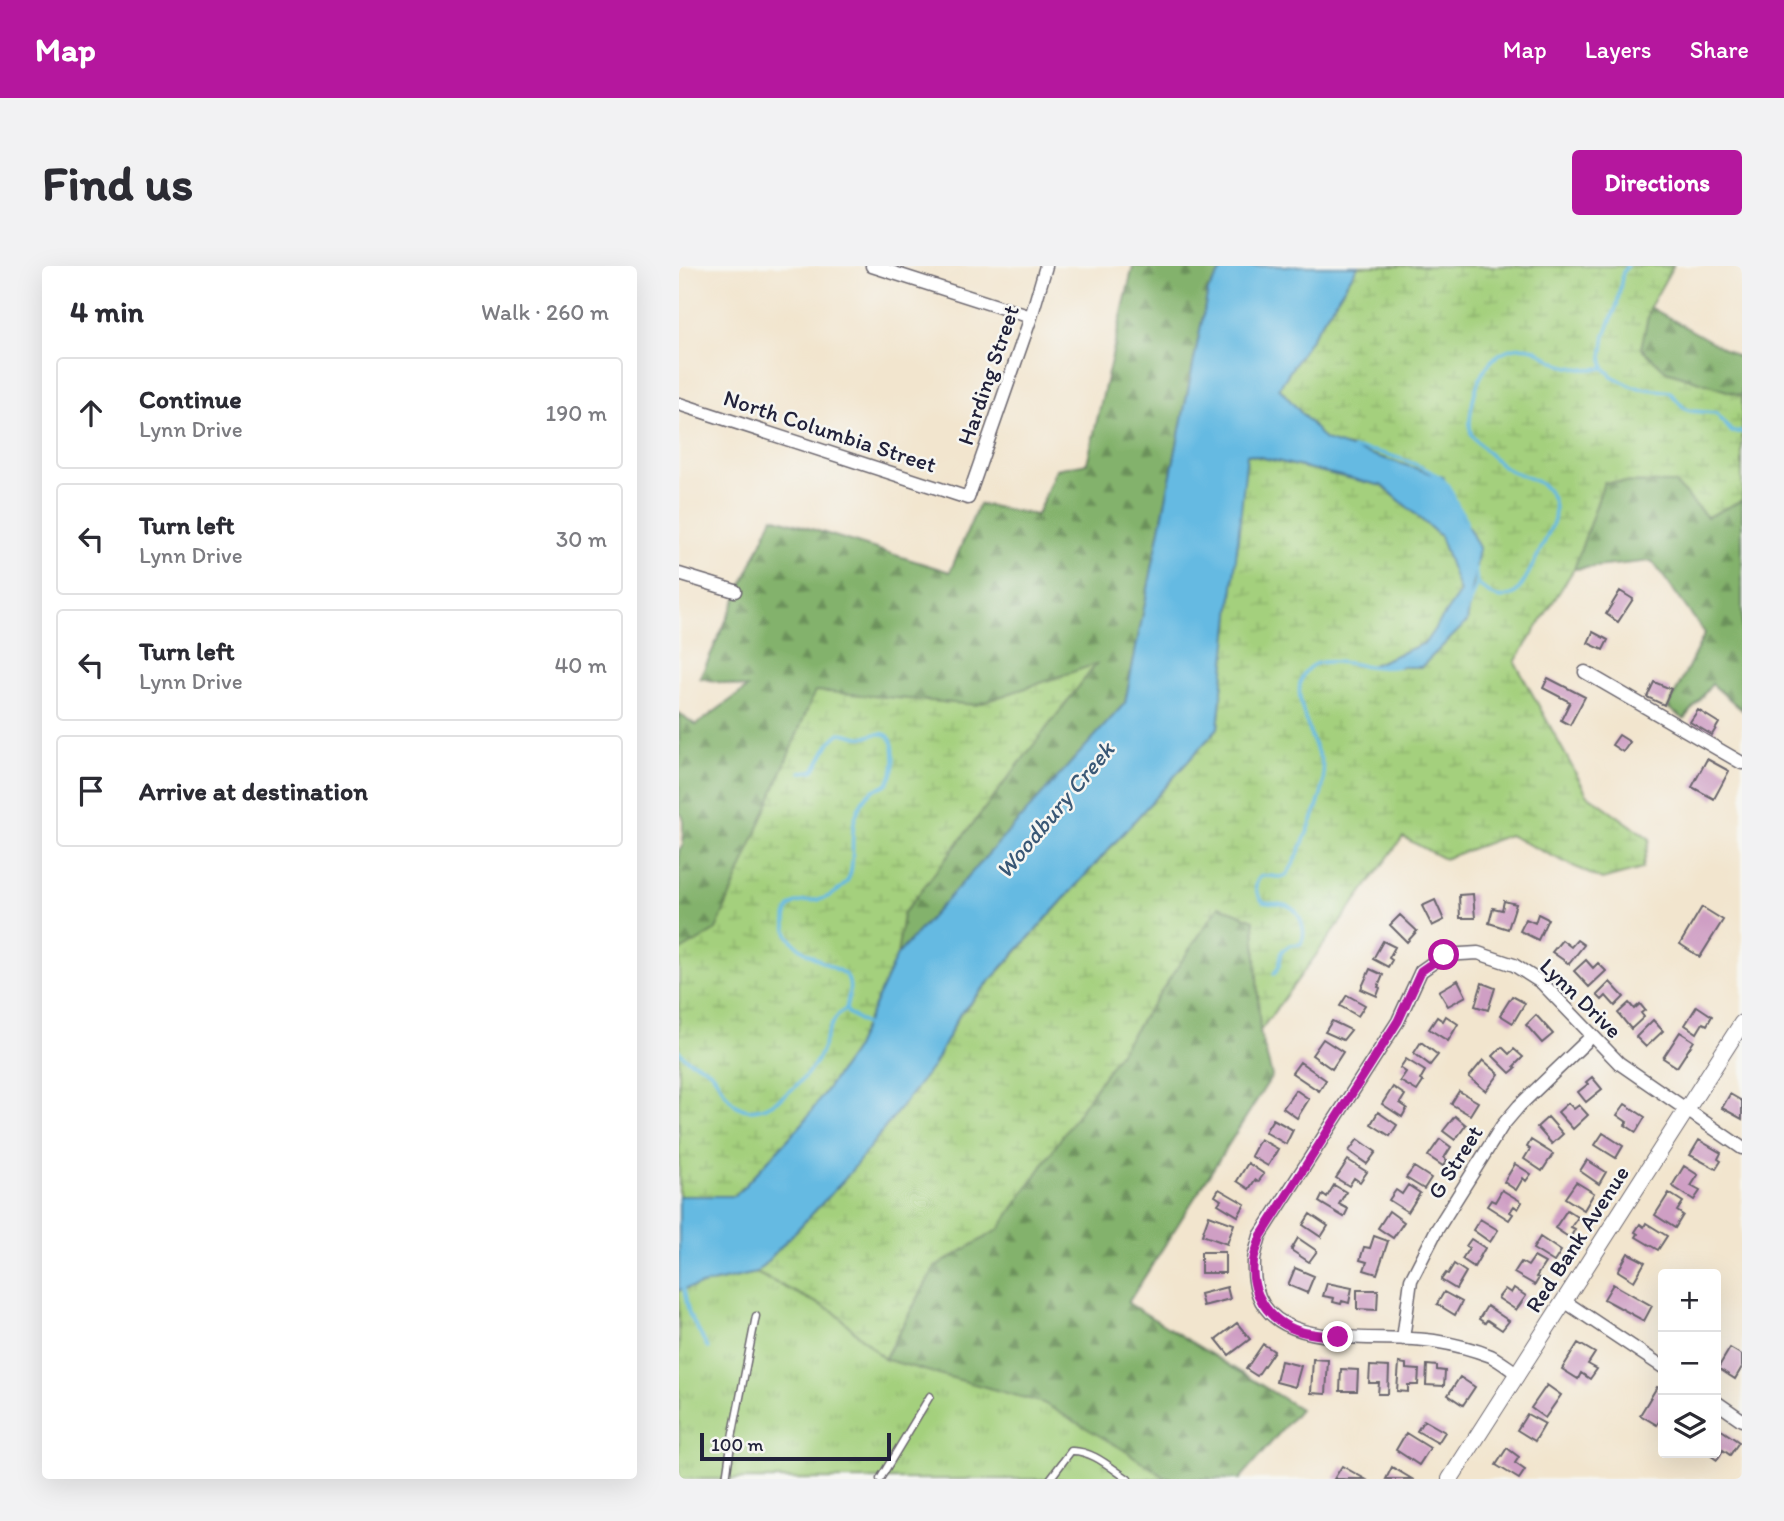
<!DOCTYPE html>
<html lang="en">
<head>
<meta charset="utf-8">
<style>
  :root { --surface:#fff; --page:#f2f2f3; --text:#2b2b33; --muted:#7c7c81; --line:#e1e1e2; --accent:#b5179e }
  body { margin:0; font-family:Itim,sans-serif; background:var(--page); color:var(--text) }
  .controls { position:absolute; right:21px; bottom:21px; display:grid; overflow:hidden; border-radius:7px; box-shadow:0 7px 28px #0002 }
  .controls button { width:63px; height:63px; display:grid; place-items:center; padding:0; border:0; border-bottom:2px solid var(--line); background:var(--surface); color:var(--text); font:35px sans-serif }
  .scale { position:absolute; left:21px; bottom:18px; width:191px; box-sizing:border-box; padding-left:7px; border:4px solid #22223b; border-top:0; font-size:19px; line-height:24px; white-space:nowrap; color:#22223b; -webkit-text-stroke:5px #f6f6f2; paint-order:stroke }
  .stop { position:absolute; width:21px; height:21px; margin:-16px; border:5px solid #b5179e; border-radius:50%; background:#fff }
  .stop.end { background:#b5179e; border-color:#fff; box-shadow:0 2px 7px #0008 }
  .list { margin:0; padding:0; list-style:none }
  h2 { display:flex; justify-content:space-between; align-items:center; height:91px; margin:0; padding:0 28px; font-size:30px }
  h2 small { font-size:23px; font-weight:400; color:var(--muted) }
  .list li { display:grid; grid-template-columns:46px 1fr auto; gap:21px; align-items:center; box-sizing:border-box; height:112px; margin:0 14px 14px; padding:0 14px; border:2px solid var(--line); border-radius:7px }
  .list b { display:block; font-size:26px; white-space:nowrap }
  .list p { margin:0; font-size:23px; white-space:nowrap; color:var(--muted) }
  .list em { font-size:23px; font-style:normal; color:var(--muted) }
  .icon { flex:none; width:38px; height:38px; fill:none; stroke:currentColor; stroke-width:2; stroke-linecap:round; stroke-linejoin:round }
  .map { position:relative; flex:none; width:1063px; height:1213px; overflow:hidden; border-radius:7px }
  header { display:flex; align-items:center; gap:42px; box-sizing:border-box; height:98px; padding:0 35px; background:var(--accent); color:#fff }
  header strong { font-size:33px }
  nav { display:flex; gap:38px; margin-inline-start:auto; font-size:24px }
  .intro { display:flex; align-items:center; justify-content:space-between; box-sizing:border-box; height:168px; padding:0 42px }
  h1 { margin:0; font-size:49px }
  .button { padding:18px 32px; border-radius:7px; background:var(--accent); color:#fff; font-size:24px; font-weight:700 }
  main { display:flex; gap:42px; padding:0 42px }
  aside { flex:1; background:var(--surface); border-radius:7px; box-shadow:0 7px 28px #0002 }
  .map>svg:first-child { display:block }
  .forest { fill:url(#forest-firs); stroke:#526a54; stroke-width:2 }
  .wetland { fill:url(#wetland-marsh); stroke:#63795c; stroke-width:2 }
  .park { fill:url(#park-tufts); stroke:#63795c; stroke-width:2 }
  .water { fill:#65bae2; stroke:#446e8e; stroke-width:2 }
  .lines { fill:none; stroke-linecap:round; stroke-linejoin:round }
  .stream { stroke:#65bae2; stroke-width:3.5 }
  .building { fill:#cf9fc4 }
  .service-casing { stroke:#6b666e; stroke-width:9 }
  .minor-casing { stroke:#6b666e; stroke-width:15 }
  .tertiary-casing { stroke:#6b666e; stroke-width:18 }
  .service { stroke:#fff; stroke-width:6 }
  .minor { stroke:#fff; stroke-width:12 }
  .tertiary { stroke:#fff; stroke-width:16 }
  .route { stroke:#b5179e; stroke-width:9 }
  .labels { text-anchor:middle; stroke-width:5; stroke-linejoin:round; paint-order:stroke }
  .street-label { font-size:23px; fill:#22223b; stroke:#f6f6f2 }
  .water-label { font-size:24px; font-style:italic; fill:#395775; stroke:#f6f6f2 }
</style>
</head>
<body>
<header>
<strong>Map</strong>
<nav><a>Map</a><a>Layers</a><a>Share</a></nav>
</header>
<div class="intro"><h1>Find us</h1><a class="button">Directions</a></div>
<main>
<aside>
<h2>4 min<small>Walk · 260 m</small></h2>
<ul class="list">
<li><svg class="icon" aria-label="ahead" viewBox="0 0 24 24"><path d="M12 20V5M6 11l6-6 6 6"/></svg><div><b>Continue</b><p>Lynn Drive</p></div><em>190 m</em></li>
<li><svg class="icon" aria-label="left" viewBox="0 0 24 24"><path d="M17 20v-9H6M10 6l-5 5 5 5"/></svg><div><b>Turn left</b><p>Lynn Drive</p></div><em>30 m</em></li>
<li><svg class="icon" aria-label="left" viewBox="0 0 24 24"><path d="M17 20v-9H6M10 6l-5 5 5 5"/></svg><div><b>Turn left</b><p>Lynn Drive</p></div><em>40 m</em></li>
<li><svg class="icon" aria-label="arrive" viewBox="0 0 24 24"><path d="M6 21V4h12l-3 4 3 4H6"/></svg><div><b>Arrive at destination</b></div></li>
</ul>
</aside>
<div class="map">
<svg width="1063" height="1213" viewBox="0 0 1063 1213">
  <defs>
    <pattern id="forest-firs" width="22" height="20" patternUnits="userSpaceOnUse" patternTransform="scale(1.75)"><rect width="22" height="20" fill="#83b26c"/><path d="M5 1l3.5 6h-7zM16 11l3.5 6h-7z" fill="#6b905a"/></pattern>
    <pattern id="wetland-marsh" width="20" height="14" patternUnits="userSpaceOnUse" patternTransform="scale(1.75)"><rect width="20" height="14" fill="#a4d07d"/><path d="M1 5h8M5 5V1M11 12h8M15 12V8" fill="none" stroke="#8db26d"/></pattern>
    <pattern id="park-tufts" width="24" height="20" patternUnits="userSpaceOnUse" patternTransform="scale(1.75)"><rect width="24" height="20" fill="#a4d07d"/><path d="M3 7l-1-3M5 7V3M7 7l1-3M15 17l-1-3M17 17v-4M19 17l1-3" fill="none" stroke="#8db26d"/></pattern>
  </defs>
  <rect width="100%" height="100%" fill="#f6f6f2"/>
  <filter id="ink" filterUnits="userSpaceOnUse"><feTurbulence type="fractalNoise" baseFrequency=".0143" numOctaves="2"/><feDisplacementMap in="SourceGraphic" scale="14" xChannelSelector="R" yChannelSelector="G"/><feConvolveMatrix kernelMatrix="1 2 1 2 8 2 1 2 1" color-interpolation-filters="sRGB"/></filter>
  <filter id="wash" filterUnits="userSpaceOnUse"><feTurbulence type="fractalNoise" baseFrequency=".00686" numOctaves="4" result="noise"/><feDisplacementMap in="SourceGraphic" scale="28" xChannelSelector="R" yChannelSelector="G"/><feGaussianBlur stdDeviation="1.57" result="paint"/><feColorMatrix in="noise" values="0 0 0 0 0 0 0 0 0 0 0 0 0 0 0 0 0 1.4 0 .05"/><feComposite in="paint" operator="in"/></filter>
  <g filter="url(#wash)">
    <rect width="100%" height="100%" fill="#f2e5ce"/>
    <path class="forest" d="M454 0H545L529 25 446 437 218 689 224 648 416 399 297 439 136 425 37 665 0 686V584L4 579V551L0 546V447L17 459 68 422 21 412 94 251 271 306 300 238 358 249 377 203 408 197Z
      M971 41 1063 93V130L987 105 962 82Z
      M925 216 996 217 1028 251 1063 234V444L1033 418 1005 453 989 442 1026 367 973 295 895 303Z
      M540 640 575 654 581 765 593 810 449 1037 621 1143 561 1213H488L445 1184 205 1094 256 1001 320 963Z"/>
    <path class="wetland" d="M679 0H994L971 41 962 82 987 105 1063 130V234L1028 251 996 217 925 216 895 303 836 396 908 528 971 573 963 603 923 614 830 569 765 593 724 571 581 765 575 654 540 640 320 963 256 1001 205 1093 154 1045 77 1007 165 914 254 800 280 750 539 462 567 188 704 220 761 270 782 326 746 377 691 400 742 401 788 356 764 211 645 174 600 122Z
      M417 398 224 648 218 689 174 786 124 857 56 930H0V686L37 664 136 425 297 439Z"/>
    <path class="park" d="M77 1007 154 1045 205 1093 364 1137 445 1184 488 1213H0V1024Z"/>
    <path class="water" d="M545 0H679L600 122 646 174 764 211 800 282 788 356 742 401H689L746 377 781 326 761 270 704 220 568 188 539 462 280 749 254 800 165 914 77 1007 0 1024V930H56L124 857 174 786 218 689 446 437 529 25Z"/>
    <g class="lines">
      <path class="stream" d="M948 0 944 6 938 39 926 69 923 91 925 102 933 110 954 121 991 126 1006 143 1012 145 1037 147 1053 166H1063
        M674 183C696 182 751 200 766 216 773 224 775 232 779 241 783 248 788 251 787 260
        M798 317C807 325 817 336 830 330 834 329 837 327 839 324 846 317 873 262 875 253 876 248 876 241 875 237 870 214 847 213 830 204 820 198 813 191 805 183 801 178 793 173 792 167 789 157 792 144 794 135 797 118 805 100 819 89 829 82 844 79 855 83 865 88 872 95 883 99 896 103 911 104 925 102
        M789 341 798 317 796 302
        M595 708 600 700 603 685 611 679 622 678C626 670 625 664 622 655 615 635 603 640 584 636 577 627 573 619 582 610 590 608 601 614 607 609 616 601 640 538 643 525 645 517 645 506 643 498 642 491 637 485 635 478 632 472 631 464 628 458 622 440 612 412 634 399 653 389 695 406 719 400
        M167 743 169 747 188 759
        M0 785C11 799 20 796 31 805 41 815 45 830 57 839 83 858 126 815 138 794 147 778 150 752 167 743 169 731 174 720 167 709 150 697 108 684 107 660 105 630 124 638 143 633 150 631 160 625 165 619 179 606 170 571 176 552 179 543 185 530 193 525 197 522 203 521 207 518 214 512 215 502 215 493 215 481 214 465 198 468 194 468 191 470 188 471 179 473 170 467 161 467L151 476 136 503 133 505 122 506
        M4 1020 10 1048 29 1082"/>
    </g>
    <g id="blocks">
      <path class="building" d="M941 325 954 333 939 356 927 348Z
        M914 366 929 374 924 384 909 377Z
        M869 412 906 431 891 459 882 454 891 436 864 422Z
        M975 416 992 423 985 439 968 431Z
        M1019 444 1040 457 1033 469 1011 456Z
        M940 469 951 476 944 486 933 479Z
        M1028 493 1050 505 1035 533 1013 521Z
        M794 628 796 652H781L780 629Z
        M756 634 765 654 753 660 743 640Z
        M825 635 837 638 829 663 810 657 814 642 823 644Z
        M1023 641 1044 654 1021 691 1001 678Z
        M859 648 869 653 859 674 841 665 847 653 856 657Z
        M721 649 738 665 728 676 711 659Z
        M883 674 892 681 898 674 905 679 890 698 873 686Z
        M704 675 716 681 710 692 713 694 709 701 694 693Z
        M907 694 914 702 919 697 927 705 910 721 895 705Z
        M691 703 704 709 699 721 701 722 698 730 682 723Z
        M779 714 787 730 769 740 760 725Z
        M931 716 945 731 936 740 927 730 923 734 918 729Z
        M803 717 816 722 809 744 796 740Z
        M668 729 686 739 679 750 661 740Z
        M833 730 846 737 834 757 821 749Z
        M950 737 955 743 961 738 966 744 962 747 965 751 952 763 939 747Z
        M1018 740 1033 750 1028 759 1024 757 1018 767 1006 759Z
        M857 749 874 768 863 777 847 759Z
        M767 750 779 758 769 775 750 763 758 751 764 755Z
        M974 754 984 765 967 781 957 771Z
        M653 755 672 764 664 774 646 766Z
        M1001 766 1015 775 998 801 984 792Z
        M644 773 664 786 653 803 633 789Z
        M742 776 759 789 751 799 735 787Z
        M823 781 830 788 835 783 844 791 835 800 837 802 831 807 814 790Z
        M727 793 746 805 741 814 744 816 738 825 721 815 727 806 721 802Z
        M804 794 820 808 807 825 790 811Z
        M621 796 647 814 640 825 613 807Z
        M913 811 923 823 907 836 899 826 909 818 907 816Z
        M714 821 726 829 721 837 728 842 723 851 703 838Z
        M617 824 630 833 618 852 604 842Z
        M780 825 799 836 791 849 772 838Z
        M1051 828 1063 835V853L1043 842Z
        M889 837 895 843 900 839 909 849 894 863 879 846Z
        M946 838 966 851 957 866 946 859 948 856 938 849Z
        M699 846 718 859 711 870 692 858Z
        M776 850 787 859 776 874 764 865Z
        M869 851 884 868 873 878 858 861Z
        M594 853 614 864 607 878 586 866Z
        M924 867 944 880 937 892 916 879Z
        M581 873 599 883 589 900 572 890Z
        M679 873 697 886 688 898 670 885Z
        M761 873 772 881 765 892 768 894 764 900 749 890Z
        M852 874 874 888 863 905 845 893 851 883 848 881Z
        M1020 874 1042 887 1039 893 1042 895 1037 903 1011 889Z
        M669 894 688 906 681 916 675 912 670 920 657 912Z
        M908 894 927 906 920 918 901 905Z
        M569 897 585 908 579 916 576 914 570 923 558 915Z
        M836 898 852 908 847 915 844 912 837 924 825 916Z
        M1005 900 1019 909 1012 920 1021 925 1015 934 993 920Z
        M735 901 752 912 745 923 727 912Z
        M897 916 915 927 905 944 886 932Z
        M655 919 667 926 660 938 669 943 665 951 640 936 644 928 648 931Z
        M729 919 741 927 729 946 710 934 717 924 723 928Z
        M540 923 566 938 559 950 539 938 542 934 536 930Z
        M823 924 843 936 839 943 835 940 831 946 834 948 830 954 808 940 812 934 816 936Z
        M990 927 1004 936 998 945 1004 949 996 962 976 949Z
        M888 944 899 951 892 961 896 963 891 972 876 962Z
        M710 945 725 956 714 972 699 962Z
        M631 948 649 960 642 971 624 959Z
        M530 949 555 958 548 978 523 969Z
        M801 953 819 964 811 976 794 964Z
        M967 957 988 970 979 984 957 971 959 968 956 966 961 958 965 961Z
        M695 970 709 975 698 1008 685 1004 688 996 681 994 685 981 691 982Z
        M861 971 882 985 875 996 854 983Z
        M619 972 638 985 630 996 612 984Z
        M792 973 806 982 795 1001 783 993 790 982 787 980Z
        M522 986H546V1007H522Z
        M949 987 966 996 955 1015 939 1005Z
        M855 991 866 997 857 1011 860 1012 856 1019 835 1007 842 996 849 1000Z
        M775 998 787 1006 777 1023 762 1014 767 1007 769 1008Z
        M616 1002 635 1010 628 1027 609 1019Z
        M648 1017 673 1022 670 1037 663 1035 662 1038 654 1036 655 1032 644 1030Z
        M934 1018 973 1040 965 1055 925 1033Z
        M548 1021 551 1033 524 1040 521 1028Z
        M835 1022 847 1030 837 1044 819 1032 826 1023 832 1027Z
        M678 1024H699L698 1044 678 1043Z
        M765 1026 783 1036 776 1049 758 1038Z
        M808 1040 830 1055 823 1064 808 1054 806 1057 800 1053Z
        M558 1057 571 1073 550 1089 537 1073Z
        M899 1077 916 1087 909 1098 918 1103 911 1113 902 1107 899 1113 883 1103Z
        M584 1078 595 1085 578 1110 567 1103Z
        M1051 1082 1063 1089V1101L1056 1113 1039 1102Z
        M634 1093 649 1094 647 1128 632 1127Z
        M602 1095 622 1100 616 1121 597 1116Z
        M720 1097 727 1098V1103L740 1104 739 1119H729V1126L718 1125Z
        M748 1099 758 1100V1104L766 1105 765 1120 747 1119Z
        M691 1100 710 1101 709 1128H699L700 1117H690Z
        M662 1103 679 1104 678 1125H661Z
        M781 1111 796 1121 784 1139 769 1129Z
        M868 1119 882 1129 866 1152 852 1142Z
        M978 1121 984 1124V1153L982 1152 978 1159 961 1149Z
        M848 1148 866 1158 856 1175 838 1164Z
        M745 1154 766 1166 759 1177 738 1165Z
        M1038 1161 1060 1176 1051 1189 1044 1184 1038 1194 1028 1187H1037Z
        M727 1167 751 1182 740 1199 717 1184Z
        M828 1182 840 1191 836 1197 846 1204 840 1213 817 1199Z
        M663 1200 686 1213H655Z
        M713 1201 733 1213H707Z"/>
    </g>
  </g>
  <g filter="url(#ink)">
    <use href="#blocks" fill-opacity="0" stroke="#6b666e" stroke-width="2"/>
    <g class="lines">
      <g class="service-casing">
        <path id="service" d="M47 1213 53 1172 77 1050
          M201 1213 251 1130
          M371 1213 392 1185C413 1184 432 1202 449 1213"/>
      </g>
      <g class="minor-casing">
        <path id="minor" d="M193 0 352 51
          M0 138 289 232 352 51 367 0
          M0 308 56 325
          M906 406 1063 497
          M885 1035 984 1101
          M724 1073 732 1014 757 965 823 860 840 840 913 770
          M839 1108C830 1102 821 1095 812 1090 794 1083 774 1078 755 1075 693 1065 570 1094 575 996 575 988 579 978 581 970L719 755 742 705 765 689 799 687 835 699 863 717 940 797 1063 882
          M1037 1136 1063 1154"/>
      </g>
      <g class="tertiary-casing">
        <path id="tertiary" d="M771 1213 1063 757"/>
      </g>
      <use href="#service" class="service"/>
      <use href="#minor" class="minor"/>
      <use href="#tertiary" class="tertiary"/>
    </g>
  </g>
  <g class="lines" filter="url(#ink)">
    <path class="route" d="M659 1071C646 1069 632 1069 620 1065 589 1055 569 1025 575 992 577 984 580 977 582 970L719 755 742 705 765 689"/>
  </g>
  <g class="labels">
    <g class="street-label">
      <text transform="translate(309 109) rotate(-71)" y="8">Harding Street</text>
      <text transform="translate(151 165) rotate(18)" y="8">North Columbia Street</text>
      <text transform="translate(902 732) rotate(44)" y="8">Lynn Drive</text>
      <text transform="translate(776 896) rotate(-58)" y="8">G Street</text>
      <text transform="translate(898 973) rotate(-57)" y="8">Red Bank Avenue</text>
    </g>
    <g class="water-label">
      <text transform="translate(376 544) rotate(-50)" y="8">Woodbury Creek</text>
    </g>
  </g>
</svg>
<div class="controls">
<button>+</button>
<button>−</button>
<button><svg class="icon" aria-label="layers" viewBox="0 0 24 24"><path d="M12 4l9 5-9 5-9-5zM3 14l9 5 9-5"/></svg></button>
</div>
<div class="scale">100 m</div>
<div class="stop" style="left:765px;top:689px"></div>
<div class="stop end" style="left:659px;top:1071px"></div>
</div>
</main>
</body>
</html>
